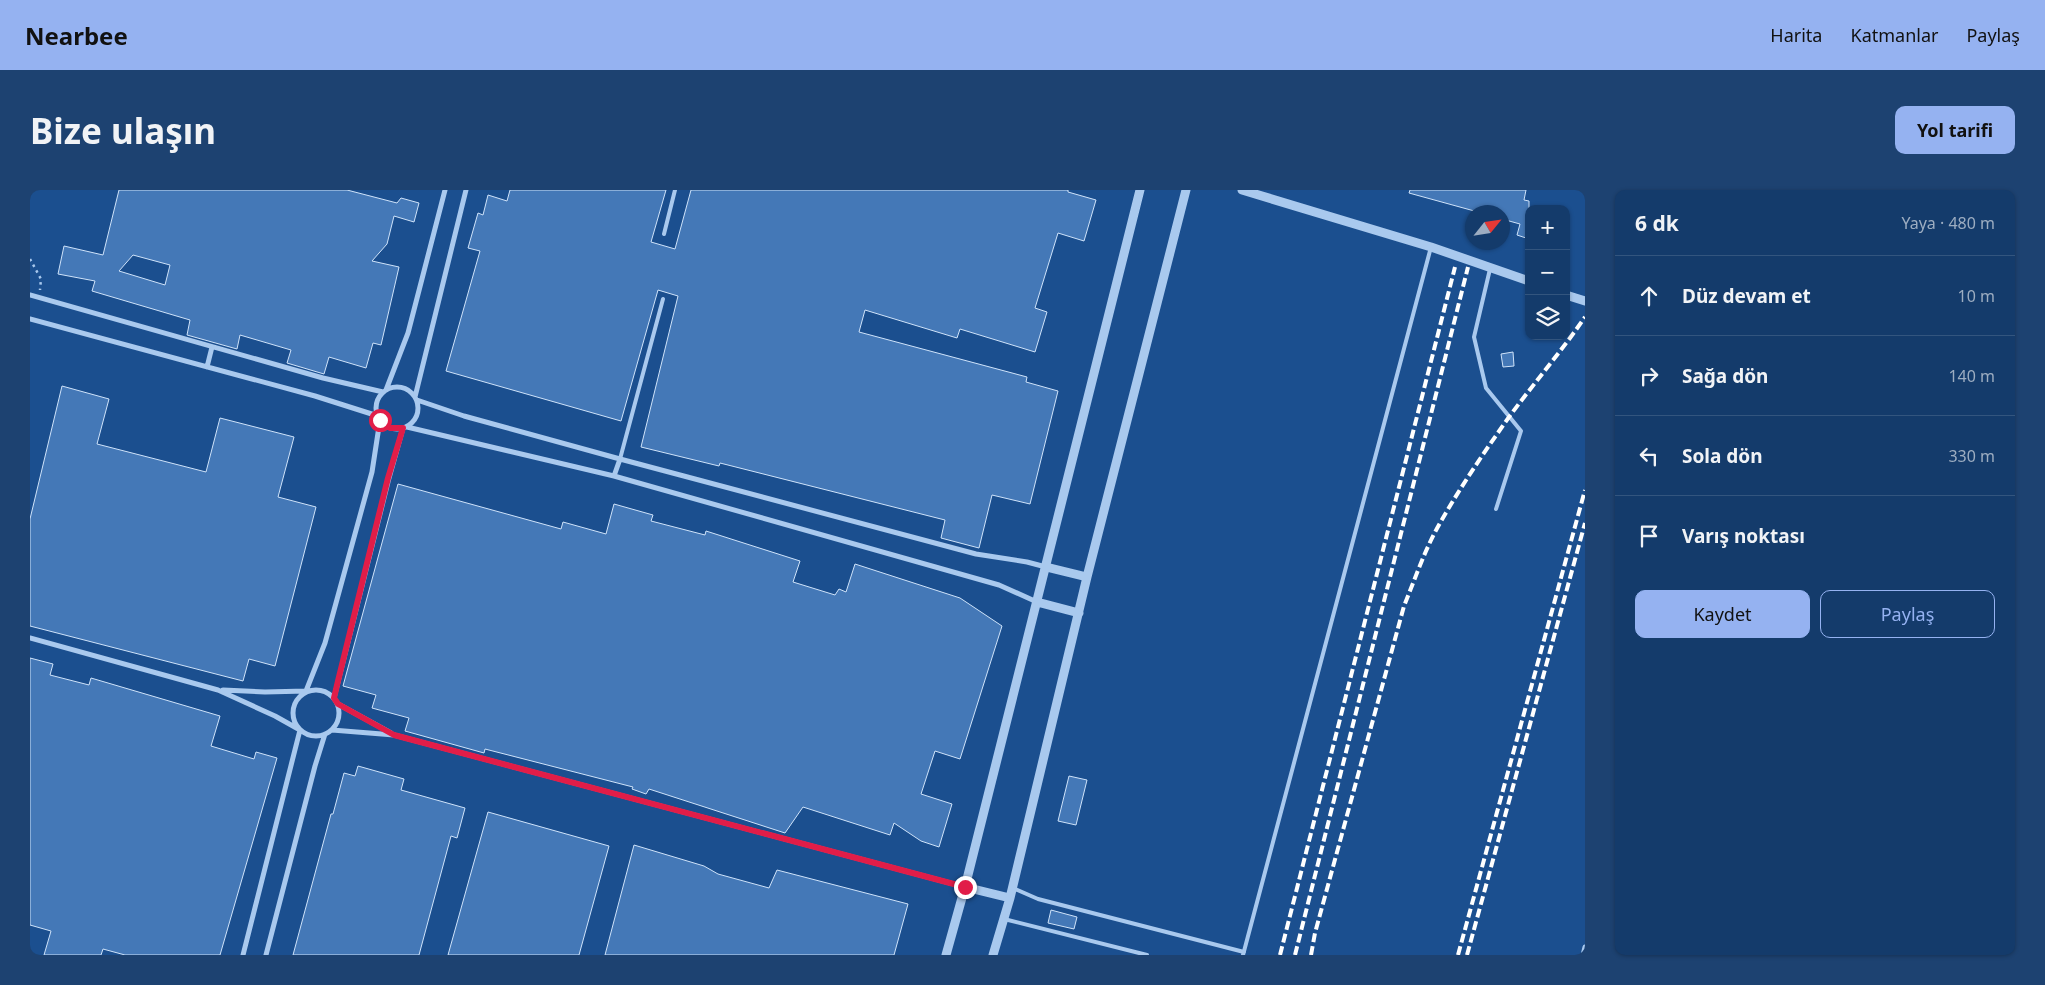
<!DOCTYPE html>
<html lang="tr">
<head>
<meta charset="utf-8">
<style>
  :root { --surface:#143b6b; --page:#1d4271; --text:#f1f3f6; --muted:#9dadc1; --line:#33557e; --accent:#95b2f1 }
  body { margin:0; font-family:"Noto Sans",sans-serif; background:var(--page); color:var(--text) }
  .controls { position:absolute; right:15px; top:15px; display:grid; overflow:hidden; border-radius:10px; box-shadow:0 1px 4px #0004 }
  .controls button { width:45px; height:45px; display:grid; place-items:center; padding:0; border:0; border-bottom:1px solid var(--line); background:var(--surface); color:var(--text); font:25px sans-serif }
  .compass { position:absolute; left:1435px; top:15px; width:45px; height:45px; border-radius:50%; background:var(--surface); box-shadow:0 1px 4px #0004; rotate:60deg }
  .stop { position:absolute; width:15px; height:15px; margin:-11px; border:4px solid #e11d48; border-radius:50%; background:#fff }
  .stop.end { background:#e11d48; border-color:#fff; box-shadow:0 1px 5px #0008 }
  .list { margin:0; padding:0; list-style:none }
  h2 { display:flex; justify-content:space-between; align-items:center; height:65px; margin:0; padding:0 20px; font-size:21px }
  h2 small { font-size:16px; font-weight:400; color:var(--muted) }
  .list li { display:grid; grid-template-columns:32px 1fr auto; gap:15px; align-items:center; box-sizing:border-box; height:80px; padding:0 20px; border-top:1px solid var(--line) }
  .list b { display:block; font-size:19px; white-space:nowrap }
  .list em { font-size:16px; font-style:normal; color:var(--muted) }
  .actions { display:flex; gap:10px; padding:15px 20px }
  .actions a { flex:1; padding:11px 0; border:1px solid var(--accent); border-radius:10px; text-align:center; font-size:18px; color:var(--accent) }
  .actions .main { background:var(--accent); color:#111 }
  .icon { flex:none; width:28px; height:28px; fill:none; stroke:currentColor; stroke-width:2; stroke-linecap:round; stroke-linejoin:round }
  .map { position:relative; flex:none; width:1555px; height:765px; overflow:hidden; border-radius:10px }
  header { display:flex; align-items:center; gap:30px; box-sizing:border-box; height:70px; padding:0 25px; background:var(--accent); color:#111 }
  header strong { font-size:24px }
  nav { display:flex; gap:28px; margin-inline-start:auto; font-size:18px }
  .intro { display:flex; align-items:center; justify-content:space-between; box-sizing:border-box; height:120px; padding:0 30px }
  h1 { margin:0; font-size:35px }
  .button { padding:12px 22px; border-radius:10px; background:var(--accent); color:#111; font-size:18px; font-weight:700 }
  main { display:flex; gap:30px; padding:0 30px }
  aside { flex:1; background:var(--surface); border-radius:10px; box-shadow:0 1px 4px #0004 }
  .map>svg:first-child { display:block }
  .building { fill:#4478b7; stroke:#cfe3fa; fill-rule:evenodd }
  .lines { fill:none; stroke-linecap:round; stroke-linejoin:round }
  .path { stroke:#a9c9ee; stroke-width:2.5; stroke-dasharray:2.5 4; stroke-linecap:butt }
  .service { stroke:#a9c9ee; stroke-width:4 }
  .minor { stroke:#a9c9ee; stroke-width:5 }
  .tertiary { stroke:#a9c9ee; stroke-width:9 }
  .rail { stroke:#fff; stroke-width:4; stroke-dasharray:9 4; stroke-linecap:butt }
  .route { stroke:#e11d48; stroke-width:6 }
</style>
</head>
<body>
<header>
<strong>Nearbee</strong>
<nav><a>Harita</a><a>Katmanlar</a><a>Paylaş</a></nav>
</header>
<div class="intro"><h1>Bize ulaşın</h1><a class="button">Yol tarifi</a></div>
<main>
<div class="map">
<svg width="1555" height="765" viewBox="0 0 1555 765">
  <rect width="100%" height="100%" fill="#1b4f8f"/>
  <path class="building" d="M89 0H317L367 13 371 8 389 13 384 32 364 26 357 54 342 71 369 77 351 155 343 153 336 178 299 167 294 184 257 173 261 160 210 145 207 159 157 145 160 130 62 101 65 91 28 84 34 56 73 65ZM103 65 140 75 135 95 89 81Z
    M480 0H636L621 52 645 59 661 0H1038V2L1066 10 1054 51 1028 43 1005 118 1017 122 1005 162 930 139 927 148 835 120 829 142 997 187 996 192 1028 201 1000 314 962 305 949 358 911 348 915 330 690 273 689 276 611 257 648 106 628 100 591 231 416 181 450 61 438 58 448 23 453 25 458 5 477 11Z
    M1380 0H1496L1494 10 1499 11V49L1487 45 1490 34 1472 29V22H1448L1379 3Z
    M1483 162 1484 176 1473 177 1471 164Z
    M32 196 79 209 67 254 176 282 190 228 264 247 248 307 286 317 245 476 219 469 213 491 0 436V329Z
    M368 294 531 339 533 332 576 344 584 314 623 325 621 331 675 345 676 341 770 371 763 392 805 405 809 399 816 402 825 374 930 408 972 436 930 569 905 561 891 604 922 614 909 657 891 651 864 633 860 645 773 617 755 643 619 599 616 604 602 599 603 597 455 559 454 563 375 541 379 528 342 518 346 505 313 496Z
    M0 468 23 474 20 485 59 495 61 488 190 526 181 556 224 569 226 562 247 568 190 765H95L73 759 71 765H14L21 741 0 735Z
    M328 576 374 589 371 600 435 618 427 648 421 646 389 765H263L301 624H303L314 583 325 586Z
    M1039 586 1057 590 1046 635 1028 631Z
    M458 622 579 656 549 765H418Z
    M604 655 674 676 688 684 739 698 747 680 878 714 864 765H575Z
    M1021 720 1047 727 1044 739 1018 733Z"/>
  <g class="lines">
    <path class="path" d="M0 69 11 89 10 100"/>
    <path class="service" d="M634 44 645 0
      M1460 79 1444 147 1456 198 1491 241 1466 319
      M590 269 633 109
      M983 698 1008 709 1214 762
      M974 729 1117 765
      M1213 765 1401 57"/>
    <path class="minor" d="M0 105 293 188 353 202
      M0 129 285 206 348 226
      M177 177 182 157
      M346 218a21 21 0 1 1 42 0a21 21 0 1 1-42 0Z
      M356 200 378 143 415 0
      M385 207 436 0
      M387 210 434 226 590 269 946 364 997 372 1016 377
      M377 237 584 286 969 395 1007 412
      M584 286 590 269
      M0 448 188 500 245 526 270 540 213 765
      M263 523a23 23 0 1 1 46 0a23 23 0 1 1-46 0Z
      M193 500 235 502 276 501 295 453 342 282 350 230
      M304 508 359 288 373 238
      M308 514 361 543
      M302 540 364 545 935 697
      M236 765 285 576 295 544
      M1553 765 1555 757"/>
    <path class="tertiary" d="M1212 0 1401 57 1499 91
      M1536 105 1555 111
      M1016 377 1057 387
      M1007 412 1049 423
      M935 697 980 708
      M916 765 935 697 1110 0
      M963 765 980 708 1057 387 1156 0"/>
    <path class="rail" d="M1250 765 1425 77
      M1265 765 1438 77
      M1281 765 1285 743 1374 416C1385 389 1395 359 1410 333 1431 296 1455 261 1479 227 1504 193 1531 162 1555 127
      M1428 765 1555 300
      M1437 765 1555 333"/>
  </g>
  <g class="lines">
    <path class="route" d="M350 230 360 238H373L358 288 308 491 304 508 308 514 364 545 935 697"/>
  </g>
</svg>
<div class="controls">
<button>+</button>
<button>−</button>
<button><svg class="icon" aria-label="layers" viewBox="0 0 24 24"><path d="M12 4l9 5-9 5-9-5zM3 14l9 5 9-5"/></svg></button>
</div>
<svg class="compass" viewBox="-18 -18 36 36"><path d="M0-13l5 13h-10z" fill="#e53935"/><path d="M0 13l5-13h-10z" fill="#9dadc1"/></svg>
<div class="stop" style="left:350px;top:230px"></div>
<div class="stop end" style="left:935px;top:697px"></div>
</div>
<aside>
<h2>6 dk<small>Yaya · 480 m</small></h2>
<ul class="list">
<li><svg class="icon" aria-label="ahead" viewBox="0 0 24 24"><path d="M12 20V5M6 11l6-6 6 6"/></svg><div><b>Düz devam et</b></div><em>10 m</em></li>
<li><svg class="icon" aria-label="right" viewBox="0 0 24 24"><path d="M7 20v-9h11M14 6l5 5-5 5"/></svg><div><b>Sağa dön</b></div><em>140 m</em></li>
<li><svg class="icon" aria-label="left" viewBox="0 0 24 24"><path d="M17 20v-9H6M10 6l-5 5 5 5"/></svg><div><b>Sola dön</b></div><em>330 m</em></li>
<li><svg class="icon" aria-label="arrive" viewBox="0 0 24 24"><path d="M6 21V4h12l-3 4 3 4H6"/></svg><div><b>Varış noktası</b></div></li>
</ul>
<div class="actions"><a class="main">Kaydet</a><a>Paylaş</a></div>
</aside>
</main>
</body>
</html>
